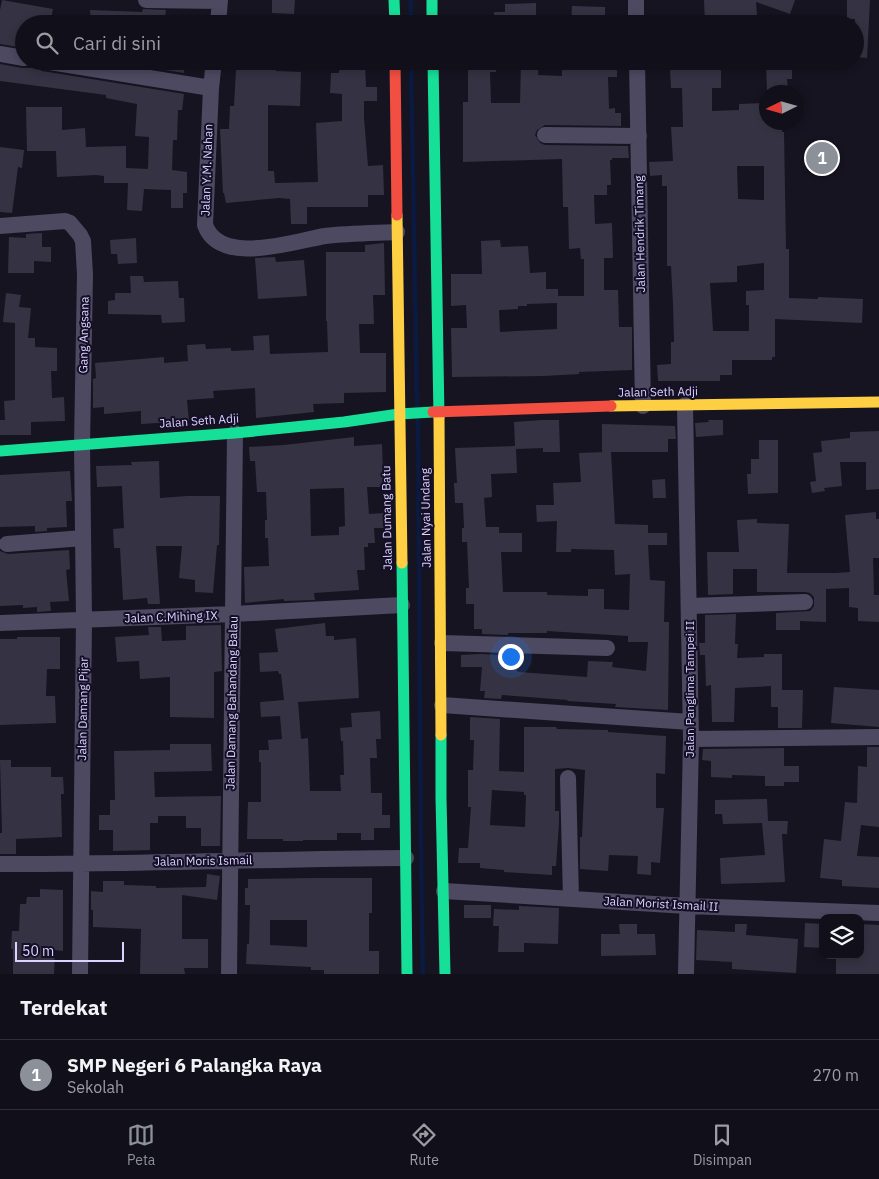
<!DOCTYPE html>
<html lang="id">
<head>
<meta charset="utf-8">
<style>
  :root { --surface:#110f19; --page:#1a1822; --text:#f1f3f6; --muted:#9c9ca2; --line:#302f38; --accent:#8c9099 }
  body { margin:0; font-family:"IBM Plex Sans",sans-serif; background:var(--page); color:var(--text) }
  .controls { position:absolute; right:15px; bottom:15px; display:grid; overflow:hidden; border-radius:10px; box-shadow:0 2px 8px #0003 }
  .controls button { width:45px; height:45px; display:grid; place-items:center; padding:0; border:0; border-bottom:1px solid var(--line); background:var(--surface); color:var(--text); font:25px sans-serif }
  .compass { position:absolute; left:759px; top:85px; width:45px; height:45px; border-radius:50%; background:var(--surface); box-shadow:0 2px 8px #0003; rotate:265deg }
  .scale { position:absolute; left:15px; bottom:12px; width:109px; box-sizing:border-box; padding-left:5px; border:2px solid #dbd3ff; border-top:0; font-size:14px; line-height:18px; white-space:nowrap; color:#dbd3ff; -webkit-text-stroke:4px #140f26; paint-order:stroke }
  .you { position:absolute; left:510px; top:656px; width:18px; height:18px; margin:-12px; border:4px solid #fff; border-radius:50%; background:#1a73e8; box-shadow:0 0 0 8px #1a73e833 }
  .badge { display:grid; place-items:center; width:32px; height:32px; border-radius:50%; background:var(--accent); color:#fff; font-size:16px; font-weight:700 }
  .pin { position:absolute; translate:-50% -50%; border:2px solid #fff; box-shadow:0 1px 5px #0006 }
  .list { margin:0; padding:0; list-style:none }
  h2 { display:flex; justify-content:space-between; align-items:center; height:65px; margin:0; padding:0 20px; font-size:21px }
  h2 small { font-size:16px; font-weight:400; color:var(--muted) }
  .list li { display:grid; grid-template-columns:32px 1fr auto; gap:15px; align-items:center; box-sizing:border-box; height:70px; padding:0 20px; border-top:1px solid var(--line) }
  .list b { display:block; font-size:19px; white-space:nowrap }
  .list p { margin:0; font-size:16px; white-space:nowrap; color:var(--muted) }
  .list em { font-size:16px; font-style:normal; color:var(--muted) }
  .icon { flex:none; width:28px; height:28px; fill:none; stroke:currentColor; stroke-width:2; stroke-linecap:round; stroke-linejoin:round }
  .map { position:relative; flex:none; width:879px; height:974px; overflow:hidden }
  .search { position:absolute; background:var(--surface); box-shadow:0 2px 8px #0003; left:15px; right:15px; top:15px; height:55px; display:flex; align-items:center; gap:12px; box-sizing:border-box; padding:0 18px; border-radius:28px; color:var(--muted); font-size:19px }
  .sheet { height:135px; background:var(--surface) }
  nav { display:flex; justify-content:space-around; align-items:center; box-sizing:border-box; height:70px; border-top:1px solid var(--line); background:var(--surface); font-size:14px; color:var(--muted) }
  nav a { display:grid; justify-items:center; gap:2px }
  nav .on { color:var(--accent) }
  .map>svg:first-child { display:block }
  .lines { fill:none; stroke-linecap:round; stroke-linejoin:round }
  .stream { stroke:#0b1a41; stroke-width:4.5 }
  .building { fill:#353243; fill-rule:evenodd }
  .street { stroke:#4c4961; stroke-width:16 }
  .fast { stroke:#16e098; stroke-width:11 }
  .slow { stroke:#ffcf43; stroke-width:11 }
  .jam { stroke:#f24e42; stroke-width:11 }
  .labels { text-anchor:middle; stroke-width:4; stroke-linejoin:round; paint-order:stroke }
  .street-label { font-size:12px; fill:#dbd3ff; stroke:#140f26 }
</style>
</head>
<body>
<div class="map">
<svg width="879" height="974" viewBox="0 0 879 974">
  <rect width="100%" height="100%" fill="#171421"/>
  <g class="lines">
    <path class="stream" d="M411 0V24
      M411 61 417 408
      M418 420C420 605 419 790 423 974"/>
  </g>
  <path class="building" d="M2 0 53 9 50 24H24V48L0 44V10Z
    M272 0H295L294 14 272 13Z
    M704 0H795L790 14 756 2 757 15 733 17V24H705Z
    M847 0H870L867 58 855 57V19H847Z
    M536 3V24H494V12H505V4Z
    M572 6 605 7V24H571Z
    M143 9 166 10 164 24 91 21 90 10 142 12Z
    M108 61H185L184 73Z
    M240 61H277L276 71 301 72 300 106 268 105V171H274L275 183 318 182 316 123 342 121V94L330 93 331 73H339V61H365L366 87H377V101H364V118L368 166 383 165 384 195H368V207H307V224H291L290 199 279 198 226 203 224 193H223L220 129H229L230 106H234L236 70H240Z
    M468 61H495L496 72H490L491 103H520L521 61H539L538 75 562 76V63H617V77H608L609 109 615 108V113H621V126L545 125 537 130 535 135 540 143 545 145 628 146 629 158H612V160H610L611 185H607V195H594L595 224 612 223 613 258H604V290H618L619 327H632V370L579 372V374L544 376 452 377 451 328H467L466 305 451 306V274H482L481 241 500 240 501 247 528 246 530 273 546 272V289H558V296H584V259H581L580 248 569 249 568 207H563L562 159 463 162V102H468ZM557 303V329L500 332 499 310 518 309V306H527V304Z
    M679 61H711V67H721V88H712V111L739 110V104L766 103V122H782V132H784L786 249H789V298L818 299V297L863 299 862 323 775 319V357H772V360H732V375H720V381H658L657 365 671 364V342H674L673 304 671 266H667V186H662V175L650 176 649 162 673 161 671 127H683L682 88H671L670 69 679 68ZM737 166H764V200L738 199ZM764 263V290L746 291V305H749V331H713L710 283 737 282V266Z
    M766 61H792V79H787L788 92H767Z
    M0 64 22 68H37L42 71 184 94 182 110H178L177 140H173L172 170 187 172V193H183V208H171V190L144 189 142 211 127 210 128 183H104V176L96 175 57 177 56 151H27L26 107H62V130L85 128 86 147 126 146V168L148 169 149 137 135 136 137 104 106 98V95L0 81Z
    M0 147 24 150 22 168 18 167 12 213 0 212Z
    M42 233V247H51V262L34 261V273H8L9 237 26 238V234Z
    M136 238 137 263 118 264 117 254H111L110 240Z
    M384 243 385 295H373L374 324H359L360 353H386V392L344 393V403L313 404 314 412 256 418 255 388 213 391 214 398 187 400 189 421 141 424V411L104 414V407L93 408V379L96 378 95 363 164 357V363L188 361 187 345 205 344 206 349 231 348V351L254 350 253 336 269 335 270 354 328 352 327 321H326V252H365V245Z
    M275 257 276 262 304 260 307 296 258 299 255 258Z
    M130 276H143L144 282 178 281 179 298H184L185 322 162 323 161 315 108 314V301L115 300V293H131Z
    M6 293 21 295 19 307 31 308 28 338H35V347L57 348V371H51L52 398 64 397 65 421 31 422V435H0V420H5L4 401 15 400V323L3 322Z
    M542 420H559L560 452H543V448L516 449 517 473 491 474 492 497 484 498 486 527H499V533H522V552H501L503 592H547V595L588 596V589H604V609L629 610 630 574 615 575 614 550 571 549V552H556L557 521 537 522 536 505H554L553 483 581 482 579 453 605 452H602V424L675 426 676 439H668V452H611L615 524 648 525V533H667V545H648L650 580 665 581 664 622H669L668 710 615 707 616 704 567 701 568 700 502 695 501 699 484 698 485 691H480L482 667H461V655L481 654 518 656 517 671 519 672 587 677 588 661 613 662 612 667 646 671 648 642H628V636L547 631V633H508V635L482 634V629H474V604H466V588H469L467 542H462V528H464L463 503H455L454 483H457L455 448 515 446 514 422Z
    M708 420H723V435L696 437 695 423 709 422Z
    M879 431V489L866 490V462H840L842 486 824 488 825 491 812 493 810 482 816 481 813 453 822 452 821 441 850 438V432Z
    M354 437V446L382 444 383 472H387V487H367L369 514 385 513 386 528H374L375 543H368V547H364L365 570H357L359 590 314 593 315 600 284 601V599L245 603 244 567 269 566 268 538H265V520H267L266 492H257L255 461H250L249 447 284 445ZM344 488 345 526 339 527V535L311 536 310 489Z
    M759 440H778V493L748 494 747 474H751V459H759Z
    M159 461 160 498 187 496H220L219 545H217L213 593 195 592V580L179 578 182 546H156L160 604H148L147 598 123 600 120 548H114L113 529 124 528 122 488V486L97 487 96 466 132 465 131 462Z
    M70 471 72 501H66L67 527 47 528V531L35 532V526L0 527V475Z
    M665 479 666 498H653L652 480Z
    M876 512V519H879V558H873L874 595H879V622L858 621V608L849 607V588L826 589V622L800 621V630H776V613L810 611 814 606V597L810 593 805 592H757V569H733V594L708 595 707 552H739L737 520 757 519V523L789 524 787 573H836L850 572 845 515Z
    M69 550 70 569 66 570 69 601 50 602 51 611 37 612V607L23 608V605L0 606V551L8 554Z
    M736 614 735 644H738L737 658 764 657V654H782V690H803L802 728H778V707H771V686L735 688 734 722H712L711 685 706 686 705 655H700L699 643H705V615Z
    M325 623 326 636H334V640L356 638 359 698 298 702 301 739 308 738 310 791H341L340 775H344L343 741H341L340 728 352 727 351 713 380 711 381 739H376L377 758H370L371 793H382V815H390V828H374V840H361V833H337V840H303V841H283V839H247L248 802H261V762H259V750H269L268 740 282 739 280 716 261 717 260 702 284 700 281 674H279L278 671 260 672 259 653 278 652 275 629Z
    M221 625 222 671 214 672V718L170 717V677L140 679 139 661 117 662 115 637 149 635 148 627H161L162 641 186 640V626Z
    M17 637H60V669H47L46 696H55L56 723 0 725V639H17Z
    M834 687 879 690V727L831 723Z
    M470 717 500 719 499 771 524 772V727H556L557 729 608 730V732L666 736 665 774 656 773V808H664L660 863 651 862V875L637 874 638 856 609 855 608 871 580 869V837H582L585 770 568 768 555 769V811H559V823L556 866H552V875L504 872V870L480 868V863H458L459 848H468L471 807H468V770H473L474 740H470ZM492 790 524 792V795H526L525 827 490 825Z
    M170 744H211L212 771 154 772 155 797 221 796 220 846H201V828H186V816H158V823H150V850L113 851V830H99V815H110V800H115L114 751 170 750Z
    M867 747H879V827L861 825 857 856 879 857V888L842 886V880L820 878 824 839 841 841 845 802 857 803 858 766 867 767Z
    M784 748V766H799V782H784V786H765V776L732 775V778L711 777V761L702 760 703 749Z
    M0 760H11V767H51V777H63L64 794H61L62 837 16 839V854H0V833H2Z
    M767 799 768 821H788L787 834H782L785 882 721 884 720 858 765 855 762 823 723 824 722 814H715V800Z
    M207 874 220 876 217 900 182 895V939H208V968H184L185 974H140L141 929 93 927V910H91V891L103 892V881H124V885L156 886V888L206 887Z
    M313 878H372V913H369V951H379V974H324V970H311V967L246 964 247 944H249L250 905H245V888H248V879ZM270 920H307V947L270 945Z
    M40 889 63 890V951L55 950 54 974H13V949H11L12 931H19L20 904H26L27 897H40Z
    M464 905H491V918H464Z
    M519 906 559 908 558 944 524 943V952H498L499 926H493L494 909 519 910Z
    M805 923 823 924V948L804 947Z
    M619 924H637V934H655L656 955 601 956V934H620Z
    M735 924H747L746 935 798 939 796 973 732 969V962L696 960 697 930 735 932Z
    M860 924 879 925V974H836V955L860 956Z"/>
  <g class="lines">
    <path class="street" d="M146 0 220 1
      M636 0V24
      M218 24 220 0
      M0 54 24 58
      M44 61 211 88
      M214 61 211 88 205 225C220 267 294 241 325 236 348 233 374 233 397 232
      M637 61 643 406
      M545 135 639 136
      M0 226 65 221 70 223 80 235 83 241 85 274 82 444 84 620 80 974
      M685 405 691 739 686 974
      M7 544 83 538
      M689 606 805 602
      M0 623 233 614 402 605
      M442 643 607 648
      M442 705 690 722
      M691 739 879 737
      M568 778 571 899
      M0 864C135 864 271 859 406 858
      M444 891 687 906 879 913
      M229 974 235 433"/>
    <path class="fast" d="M394 0 395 24
      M432 0V24
      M433 61 439 417
      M0 451 235 433 344 422 399 414 433 412
      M402 563 407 974
      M441 735V798L445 974"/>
    <path class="slow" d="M397 215 402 563
      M611 406 879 402
      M439 417 441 735"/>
    <path class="jam" d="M395 61 397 215
      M433 412 611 406"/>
  </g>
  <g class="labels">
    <g class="street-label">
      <text transform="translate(207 170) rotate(-88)" y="4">Jalan Y.M. Nahan</text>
      <text transform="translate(640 234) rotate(-91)" y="4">Jalan Hendrik Timang</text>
      <text transform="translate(84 335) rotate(-89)" y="4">Gang Angsana</text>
      <text transform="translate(658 392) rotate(-1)" y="4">Jalan Seth Adji</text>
      <text transform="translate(199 421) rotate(-4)" y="4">Jalan Seth Adji</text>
      <text transform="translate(387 518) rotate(-91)" y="4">Jalan Dumang Batu</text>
      <text transform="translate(426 518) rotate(-91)" y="4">Jalan Nyai Undang</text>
      <text transform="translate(171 617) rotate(-2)" y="4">Jalan C.Mihing IX</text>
      <text transform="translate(690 689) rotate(-90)" y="4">Jalan Panglima Tampei II</text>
      <text transform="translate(232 703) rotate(-89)" y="4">Jalan Damang Bahandang Balau</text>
      <text transform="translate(83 709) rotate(-89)" y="4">Jalan Damang Pijar</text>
      <text transform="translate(203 861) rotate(-1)" y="4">Jalan Moris Ismail</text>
      <text transform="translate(661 904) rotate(3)" y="4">Jalan Morist Ismail II</text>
    </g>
  </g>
</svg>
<div class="controls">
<button><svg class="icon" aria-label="layers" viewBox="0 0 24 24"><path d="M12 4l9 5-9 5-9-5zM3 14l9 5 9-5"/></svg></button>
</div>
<svg class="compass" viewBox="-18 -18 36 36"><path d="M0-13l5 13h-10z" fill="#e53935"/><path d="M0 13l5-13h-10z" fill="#9c9ca2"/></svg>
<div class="scale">50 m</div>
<div class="you"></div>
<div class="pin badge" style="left:822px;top:158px">1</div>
<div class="search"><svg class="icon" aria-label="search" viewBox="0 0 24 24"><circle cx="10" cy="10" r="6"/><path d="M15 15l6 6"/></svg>Cari di sini</div>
</div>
<section class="sheet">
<h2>Terdekat<small></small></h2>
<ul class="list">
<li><span class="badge">1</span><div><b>SMP Negeri 6 Palangka Raya</b><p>Sekolah</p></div><em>270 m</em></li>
</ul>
</section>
<nav>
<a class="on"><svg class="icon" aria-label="map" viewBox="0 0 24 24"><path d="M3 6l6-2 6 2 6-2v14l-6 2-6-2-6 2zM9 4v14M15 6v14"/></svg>Peta</a>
<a><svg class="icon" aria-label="directions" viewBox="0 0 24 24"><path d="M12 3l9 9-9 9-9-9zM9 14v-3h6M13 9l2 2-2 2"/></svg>Rute</a>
<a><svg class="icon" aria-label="saved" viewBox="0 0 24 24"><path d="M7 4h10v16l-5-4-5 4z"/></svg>Disimpan</a>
</nav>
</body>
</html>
